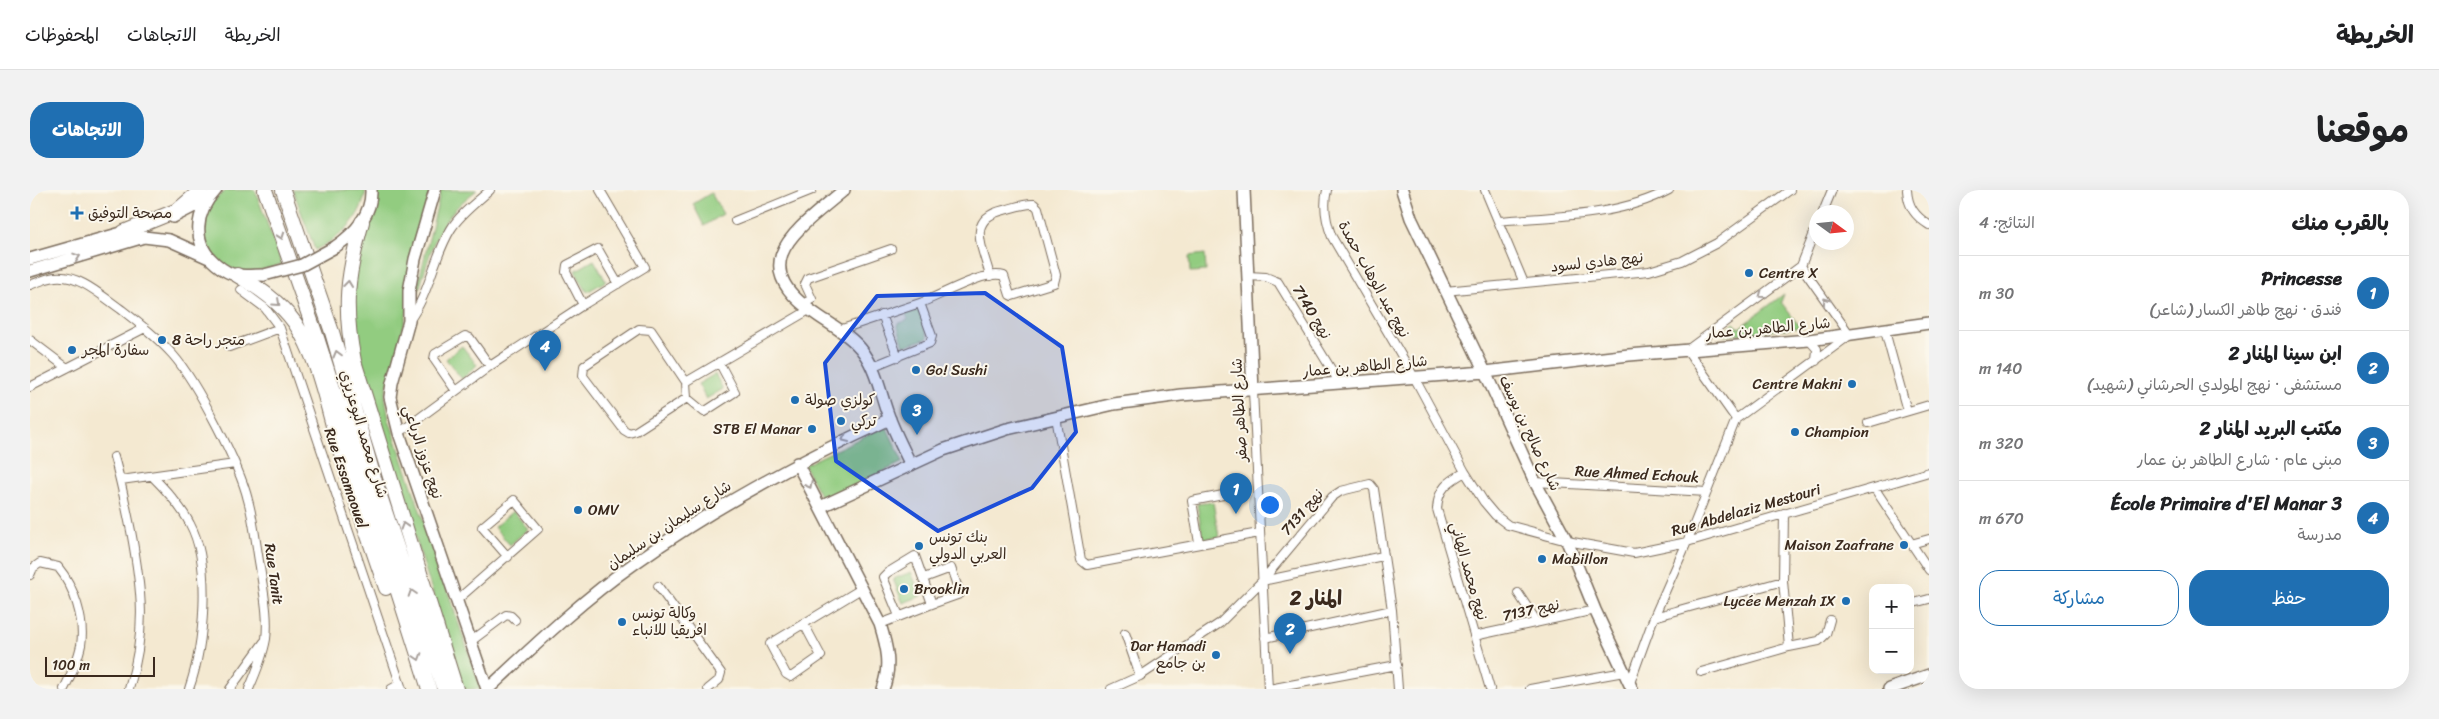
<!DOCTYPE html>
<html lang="ar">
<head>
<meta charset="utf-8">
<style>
  :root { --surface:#fff; --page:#f2f2f2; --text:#202124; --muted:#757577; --line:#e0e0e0; --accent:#1f6fb2 }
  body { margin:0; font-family:Sriracha,"Playpen Sans Arabic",sans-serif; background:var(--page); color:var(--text); direction:rtl }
  .controls { position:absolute; right:15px; bottom:15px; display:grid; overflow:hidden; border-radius:10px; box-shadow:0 5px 20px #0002 }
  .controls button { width:45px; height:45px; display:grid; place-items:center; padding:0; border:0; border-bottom:1px solid var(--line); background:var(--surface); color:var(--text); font:25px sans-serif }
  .compass { position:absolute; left:1779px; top:15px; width:45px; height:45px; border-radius:50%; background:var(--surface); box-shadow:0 5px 20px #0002; rotate:105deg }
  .scale { position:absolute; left:15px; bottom:12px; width:110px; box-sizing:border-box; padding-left:5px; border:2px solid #3b2a1e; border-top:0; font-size:14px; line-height:18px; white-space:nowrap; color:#3b2a1e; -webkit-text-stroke:4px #fbf7ec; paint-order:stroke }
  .you { position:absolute; left:1239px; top:314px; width:18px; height:18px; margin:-12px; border:4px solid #fff; border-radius:50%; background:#1a73e8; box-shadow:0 0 0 8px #1a73e833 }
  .badge { display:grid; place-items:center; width:32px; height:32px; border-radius:50%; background:var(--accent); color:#fff; font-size:16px; font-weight:700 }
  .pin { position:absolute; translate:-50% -41px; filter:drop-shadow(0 1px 2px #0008) }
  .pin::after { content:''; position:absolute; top:26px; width:18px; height:15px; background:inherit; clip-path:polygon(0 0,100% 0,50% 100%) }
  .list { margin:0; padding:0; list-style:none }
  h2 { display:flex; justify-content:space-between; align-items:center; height:65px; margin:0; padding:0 20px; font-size:21px }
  h2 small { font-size:16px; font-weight:400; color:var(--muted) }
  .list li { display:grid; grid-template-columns:32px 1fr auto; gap:15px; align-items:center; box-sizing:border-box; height:75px; padding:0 20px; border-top:1px solid var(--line) }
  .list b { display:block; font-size:19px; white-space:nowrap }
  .list p { margin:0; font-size:16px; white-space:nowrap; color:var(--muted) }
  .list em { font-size:16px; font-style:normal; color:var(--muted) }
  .actions { display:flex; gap:10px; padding:15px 20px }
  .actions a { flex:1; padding:11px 0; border:1px solid var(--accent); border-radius:20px; text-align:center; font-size:18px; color:var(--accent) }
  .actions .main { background:var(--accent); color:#fff }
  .map { position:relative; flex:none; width:1899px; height:499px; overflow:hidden; direction:ltr; border-radius:20px }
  header { display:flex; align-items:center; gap:30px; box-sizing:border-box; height:70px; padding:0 25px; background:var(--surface); border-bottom:1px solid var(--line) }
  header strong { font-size:24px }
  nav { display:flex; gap:28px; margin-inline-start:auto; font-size:18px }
  .intro { display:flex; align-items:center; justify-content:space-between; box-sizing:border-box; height:120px; padding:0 30px }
  h1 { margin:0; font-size:35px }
  .button { padding:12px 22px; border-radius:20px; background:var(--accent); color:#fff; font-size:18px; font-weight:700 }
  main { display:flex; gap:30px; padding:0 30px }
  aside { flex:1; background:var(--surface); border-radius:20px; box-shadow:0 5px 20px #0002 }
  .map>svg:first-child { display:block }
  .green { fill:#92cc80; stroke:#667b4f }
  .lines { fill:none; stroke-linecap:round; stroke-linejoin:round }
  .street-casing { stroke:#7c6d5d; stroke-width:10 }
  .secondary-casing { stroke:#7c6d5d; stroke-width:14 }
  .highway-casing { stroke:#7c6d5d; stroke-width:16 }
  .street { stroke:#fff; stroke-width:8 }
  .secondary { stroke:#fff; stroke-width:11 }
  .highway { stroke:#fff; stroke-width:14 }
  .secondary-bridge-casing { stroke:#7c6d5d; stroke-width:14; stroke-linecap:butt }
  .secondary-bridge { stroke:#fff; stroke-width:11 }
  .oneway { stroke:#a79f9a }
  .marked { fill:#1d4ed8; fill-opacity:0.2; stroke:#1d4ed8; stroke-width:4; stroke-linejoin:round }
  .poi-dot { fill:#1f6fb2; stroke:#fbf7ec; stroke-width:2 }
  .labels { text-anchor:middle; stroke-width:4; stroke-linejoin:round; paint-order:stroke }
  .poi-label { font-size:15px; fill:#3b2a1e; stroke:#fbf7ec; text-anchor:start }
  .street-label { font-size:15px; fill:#3b2a1e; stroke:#fbf7ec }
  .district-label { font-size:20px; font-weight:bold; fill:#3b2a1e; stroke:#fbf7ec }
</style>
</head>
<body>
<header>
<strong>الخريطة</strong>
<nav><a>الخريطة</a><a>الاتجاهات</a><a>المحفوظات</a></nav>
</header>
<div class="intro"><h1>موقعنا</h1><a class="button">الاتجاهات</a></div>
<main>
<aside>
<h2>بالقرب منك<small>النتائج: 4</small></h2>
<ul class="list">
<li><span class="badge">1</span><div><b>Princesse</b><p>فندق · نهج طاهر الكسار (شاعر)</p></div><em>30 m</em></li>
<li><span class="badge">2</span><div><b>ابن سينا المنار 2</b><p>مستشفى · نهج المولدي الحرشاني (شهيد)</p></div><em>140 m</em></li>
<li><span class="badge">3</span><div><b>مكتب البريد المنار 2</b><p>مبنى عام · شارع الطاهر بن عمار</p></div><em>320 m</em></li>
<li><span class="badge">4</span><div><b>École Primaire d'El Manar 3</b><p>مدرسة</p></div><em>670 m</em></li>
</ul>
<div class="actions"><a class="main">حفظ</a><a>مشاركة</a></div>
</aside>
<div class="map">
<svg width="1899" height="499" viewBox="0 0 1899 499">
  <rect width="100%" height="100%" fill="#fbf7ec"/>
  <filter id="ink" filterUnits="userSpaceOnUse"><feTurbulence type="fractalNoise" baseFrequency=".02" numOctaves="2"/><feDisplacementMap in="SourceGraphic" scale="10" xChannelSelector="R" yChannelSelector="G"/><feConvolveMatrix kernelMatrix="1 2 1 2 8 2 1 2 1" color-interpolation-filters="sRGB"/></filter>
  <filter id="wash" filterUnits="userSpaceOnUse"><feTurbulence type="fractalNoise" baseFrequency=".0096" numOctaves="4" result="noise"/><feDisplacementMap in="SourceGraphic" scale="20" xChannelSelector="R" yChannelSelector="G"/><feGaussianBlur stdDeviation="1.12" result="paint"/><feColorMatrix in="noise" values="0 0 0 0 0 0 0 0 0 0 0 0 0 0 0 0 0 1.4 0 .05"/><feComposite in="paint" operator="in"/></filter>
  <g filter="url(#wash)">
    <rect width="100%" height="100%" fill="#f4e9d1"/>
    <path class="green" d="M197 0H225L252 74C240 78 224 83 211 81 179 76 164 38 182 12 186 8 192 4 197 0Z
      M263 0H336C331 30 311 47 285 60Z
      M345 0H400L375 131 355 205 359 229 451 499H433L349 232 327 154 323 119 325 84 345 12Z
      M411 0H447C405 31 403 56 388 103L386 102Z
      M681 3 693 24 674 36 663 14Z
      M1175 64 1176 81 1160 82 1159 66Z
      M564 70 576 91 557 102 545 81Z
      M1754 104 1751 112 1767 133 1774 137 1694 146 1692 143 1704 133 1709 138Z
      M889 120 898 148 874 156 867 134 878 130 876 124Z
      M432 156 447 175 432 189 416 169Z
      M685 184 693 199 676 209 668 194Z
      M856 236 873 272 793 311 774 275Z
      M1183 312 1189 347 1173 349 1167 314Z
      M483 321 498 339 480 355 464 337Z
      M881 382 891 406 873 413 863 389Z"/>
  </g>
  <g filter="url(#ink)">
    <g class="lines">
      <g class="street-casing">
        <path id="street" d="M1297 0C1293 16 1296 32 1302 47L1384 187 1435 282 1454 312 1465 325 1478 335 1537 351 1604 363 1657 352 1899 282
          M1455 0 1494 93
          M1877 0C1878 17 1885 26 1899 35
          M1793 22 1802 0
          M705 31 782 0
          M1468 31C1524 26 1588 27 1639 0
          M1218 86 1236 87 1248 92 1309 192
          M0 95C8 92 17 88 25 87 49 84 73 107 92 120 110 134 128 148 143 165 166 191 210 276 218 310 224 331 226 355 230 377 233 400 239 425 236 449 233 466 226 483 219 499
          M211 100 235 118 250 138 372 499
          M1415 101 1619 81 1652 71 1687 53 1760 0
          M890 113C910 106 955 79 974 86L980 105 982 106 1024 93 1026 85 1008 18 1004 14C995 13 983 18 974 20 935 29 953 58 960 86
          M773 114 782 109 775 94 778 88 861 59
          M553 115 536 82 537 75 568 59 588 94
          M852 125 868 167
          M379 131C400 103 403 68 421 39 430 24 447 12 460 0
          M809 140 890 113 902 146 900 153 841 177
          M1855 141 1877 221
          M0 150 37 178
          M1779 150 1787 159 1786 171
          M199 157 250 138
          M656 192 779 120
          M0 197 115 138
          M426 201 404 169 405 164 435 146 440 148 460 176
          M1223 201 1238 499
          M657 208 606 241 599 243 594 240 553 186 554 176 609 139 621 140 656 192 657 208 674 222 705 202 689 172
          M1026 227 1051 370 1057 375 1229 343
          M1706 229 1657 160 1771 76 1786 38
          M1838 233 1899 215
          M369 243 460 176 553 115 615 77 570 0
          M84 267C91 291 96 316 101 341 112 400 117 440 99 499
          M1435 282C1418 292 1408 298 1407 319L1460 499
          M122 286C136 300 151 316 160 334 182 375 174 456 159 499
          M91 290 205 274
          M1505 292 1677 302
          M1845 299 1899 380
          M1754 323 1753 391 1759 457
          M1169 353 1162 311 1193 305
          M1881 354 1899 349
          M0 385 3 378 10 373 28 377C44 396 55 430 51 455 48 470 41 485 34 499
          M894 388 921 378 930 404 902 414
          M1232 391 1353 366
          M628 396 691 483 689 490 678 499
          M1488 403 1507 432
          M427 410 508 339 484 310 452 337 478 367
          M1880 414 1899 409
          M1624 427 1753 391
          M774 434 791 466 761 487 756 484 740 454 831 399
          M850 434 902 414 885 366 857 383 853 387 869 426
          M1095 443 1110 486
          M1444 446 1565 420
          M1235 448 1362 420
          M440 452 476 425 481 426 485 430
          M1671 482 1759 457 1789 451 1796 444 1800 430
          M1600 493 1624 427 1657 352 1706 229 1820 145 1771 76
          M200 499 234 452
          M361 499 370 494
          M1081 499 1110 486 1190 433 1232 391 1302 307 1311 301 1340 294 1344 299 1362 420 1368 499
          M1239 499 1367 475
          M1500 499 1594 482"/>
      </g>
      <g class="secondary-casing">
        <path id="secondary" d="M186 0C165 22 161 53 186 74 192 79 199 84 206 85 215 86 225 85 234 85
          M405 0 385 69 379 101V131L362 193 360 207 369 243 457 499
          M814 0C767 40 711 74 787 125 803 136 823 147 834 163 847 182 851 206 859 227 865 243 873 259 881 275
          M1214 0 1223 201
          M1372 0 1381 28 1455 182 1505 292 1537 351 1565 420 1602 499
          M143 27 176 10
          M305 57C324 44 342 25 341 0
          M0 69 102 40
          M0 81 114 47 139 50 179 68
          M767 273 850 434C857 457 862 476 853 499
          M790 317 913 260 977 239 1084 214 1151 205 1455 182 1599 165 1779 150 1899 133
          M458 499C505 455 552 410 605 373 685 316 771 270 860 229
          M1859 499 1899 485"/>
      </g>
      <g class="highway-casing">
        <path id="highway" d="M235 0 287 148 399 499
          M253 0 302 142 344 288 414 499
          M332 32C317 86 313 116 324 171L426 499
          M94 42 148 20 171 0
          M207 85C229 98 250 112 265 133 288 167 296 212 307 250 322 300 339 349 356 398"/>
      </g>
      <use href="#street" class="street"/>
      <use href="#secondary" class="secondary"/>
      <use href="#highway" class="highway"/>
      <g class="secondary-bridge-casing">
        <path id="secondary-bridge" d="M234 85 272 75 305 57"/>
      </g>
      <use href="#secondary-bridge" class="secondary-bridge"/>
    </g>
    <defs><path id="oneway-chevron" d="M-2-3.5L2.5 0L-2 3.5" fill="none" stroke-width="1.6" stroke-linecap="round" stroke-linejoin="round" transform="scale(1.25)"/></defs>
    <g class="oneway">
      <use href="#oneway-chevron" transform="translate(251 46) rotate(70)"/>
      <use href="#oneway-chevron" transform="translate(47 67) rotate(-18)"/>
      <use href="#oneway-chevron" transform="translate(318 94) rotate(-84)"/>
      <use href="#oneway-chevron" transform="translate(1732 105) rotate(144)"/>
      <use href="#oneway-chevron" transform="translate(1796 111) rotate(-125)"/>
      <use href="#oneway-chevron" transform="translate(247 113) rotate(42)"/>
      <use href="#oneway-chevron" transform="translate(307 164) rotate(-105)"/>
      <use href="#oneway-chevron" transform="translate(815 249) rotate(155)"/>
      <use href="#oneway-chevron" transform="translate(779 295) rotate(62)"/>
      <use href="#oneway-chevron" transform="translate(374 336) rotate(-107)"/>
      <use href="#oneway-chevron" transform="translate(382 403) rotate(-108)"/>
      <use href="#oneway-chevron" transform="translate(388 467) rotate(72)"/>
    </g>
  </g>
  <path class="marked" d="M955 103 1032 157 1046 242 1002 298 908 341 806 271 795 173 847 106Z"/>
  <g class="poi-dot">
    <path d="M44.5 15.5h5v5h5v5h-5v5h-5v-5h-5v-5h5z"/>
    <circle cx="1719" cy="83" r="5"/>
    <circle cx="132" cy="150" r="5"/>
    <circle cx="42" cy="160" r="5"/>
    <circle cx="886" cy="180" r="5"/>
    <circle cx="1822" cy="194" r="5"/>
    <circle cx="765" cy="210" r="5"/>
    <circle cx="811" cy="231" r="5"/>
    <circle cx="782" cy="239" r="5"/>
    <circle cx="1765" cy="242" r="5"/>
    <circle cx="548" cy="320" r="5"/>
    <circle cx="1874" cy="355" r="5"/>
    <circle cx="889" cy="356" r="5"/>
    <circle cx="1512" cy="369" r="5"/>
    <circle cx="874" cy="399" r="5"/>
    <circle cx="1816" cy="411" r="5"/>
    <circle cx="592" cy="432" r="5"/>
    <circle cx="1186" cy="465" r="5"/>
  </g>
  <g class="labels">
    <g class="poi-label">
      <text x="58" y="28">مصحة التوفيق</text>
      <text x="1729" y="88">Centre X</text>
      <text x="142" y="155">متجر راحة 8</text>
      <text x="52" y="165">سفارة المجر</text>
      <text x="896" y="185">Go! Sushi</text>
      <text x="1812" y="199" text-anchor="end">Centre Makni</text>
      <text x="775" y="215">كولزي صولة</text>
      <text x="821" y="236">تركي</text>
      <text x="772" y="244" text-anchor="end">STB El Manar</text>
      <text x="1775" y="247">Champion</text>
      <text x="558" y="325">OMV</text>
      <text x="899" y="352">بنك تونس<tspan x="899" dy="17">العربي الدولي</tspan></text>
      <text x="1864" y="360" text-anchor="end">Maison Zaafrane</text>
      <text x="1522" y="374">Mabillon</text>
      <text x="884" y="404">Brooklin</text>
      <text x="1806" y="416" text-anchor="end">Lycée Menzah IX</text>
      <text x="602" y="428">وكالة تونس<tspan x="602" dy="17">افريقيا للانباء</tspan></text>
      <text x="1176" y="461" text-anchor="end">Dar Hamadi<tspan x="1176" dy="17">بن جامع</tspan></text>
    </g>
    <g class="street-label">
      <text transform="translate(1567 72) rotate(-6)" y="5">نهج هادي لسود</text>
      <text transform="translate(1344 89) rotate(61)" y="5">نهج عبد الوهاب حمدة</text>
      <text transform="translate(1282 122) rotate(59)" y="5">نهج 7140</text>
      <text transform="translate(1738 138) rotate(-5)" y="5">شارع الطاهر بن عمار</text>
      <text transform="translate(1335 176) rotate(-5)" y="5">شارع الطاهر بن عمار</text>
      <text transform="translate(1209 220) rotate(-93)" y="5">شارع الطاهر صفر</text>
      <text transform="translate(1500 243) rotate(65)" y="5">شارع صالح بن يوسف</text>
      <text transform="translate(334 244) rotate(73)" y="5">شارع محمد البوعزيزي</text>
      <text transform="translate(393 262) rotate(72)" y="5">نهج عزوز الرباعي</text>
      <text transform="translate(1607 284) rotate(3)" y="5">Rue Ahmed Echouk</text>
      <text transform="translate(316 288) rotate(71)" y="5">Rue Essamaouel</text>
      <text transform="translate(1716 320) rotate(-16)" y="5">Rue Abdelaziz Mestouri</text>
      <text transform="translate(1272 322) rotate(-49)" y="5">نهج 7131</text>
      <text transform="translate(639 335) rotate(-34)" y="5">شارع سليمان بن سليمان</text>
      <text transform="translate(1439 381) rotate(74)" y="5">نهج محمد الهاني</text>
      <text transform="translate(244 384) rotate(82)" y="5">Rue Tanit</text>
      <text transform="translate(1501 420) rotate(-12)" y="5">نهج 7137</text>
    </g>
    <g class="district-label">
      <text x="1286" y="415">المنار 2</text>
    </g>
  </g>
</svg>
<div class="controls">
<button>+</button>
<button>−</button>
</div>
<svg class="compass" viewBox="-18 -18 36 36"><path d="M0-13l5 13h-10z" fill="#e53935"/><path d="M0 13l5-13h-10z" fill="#757577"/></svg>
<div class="scale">100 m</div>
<div class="you"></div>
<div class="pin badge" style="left:1206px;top:324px">1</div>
<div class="pin badge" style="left:1260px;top:464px">2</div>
<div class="pin badge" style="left:887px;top:245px">3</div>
<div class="pin badge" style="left:515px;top:181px">4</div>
</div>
</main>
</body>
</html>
